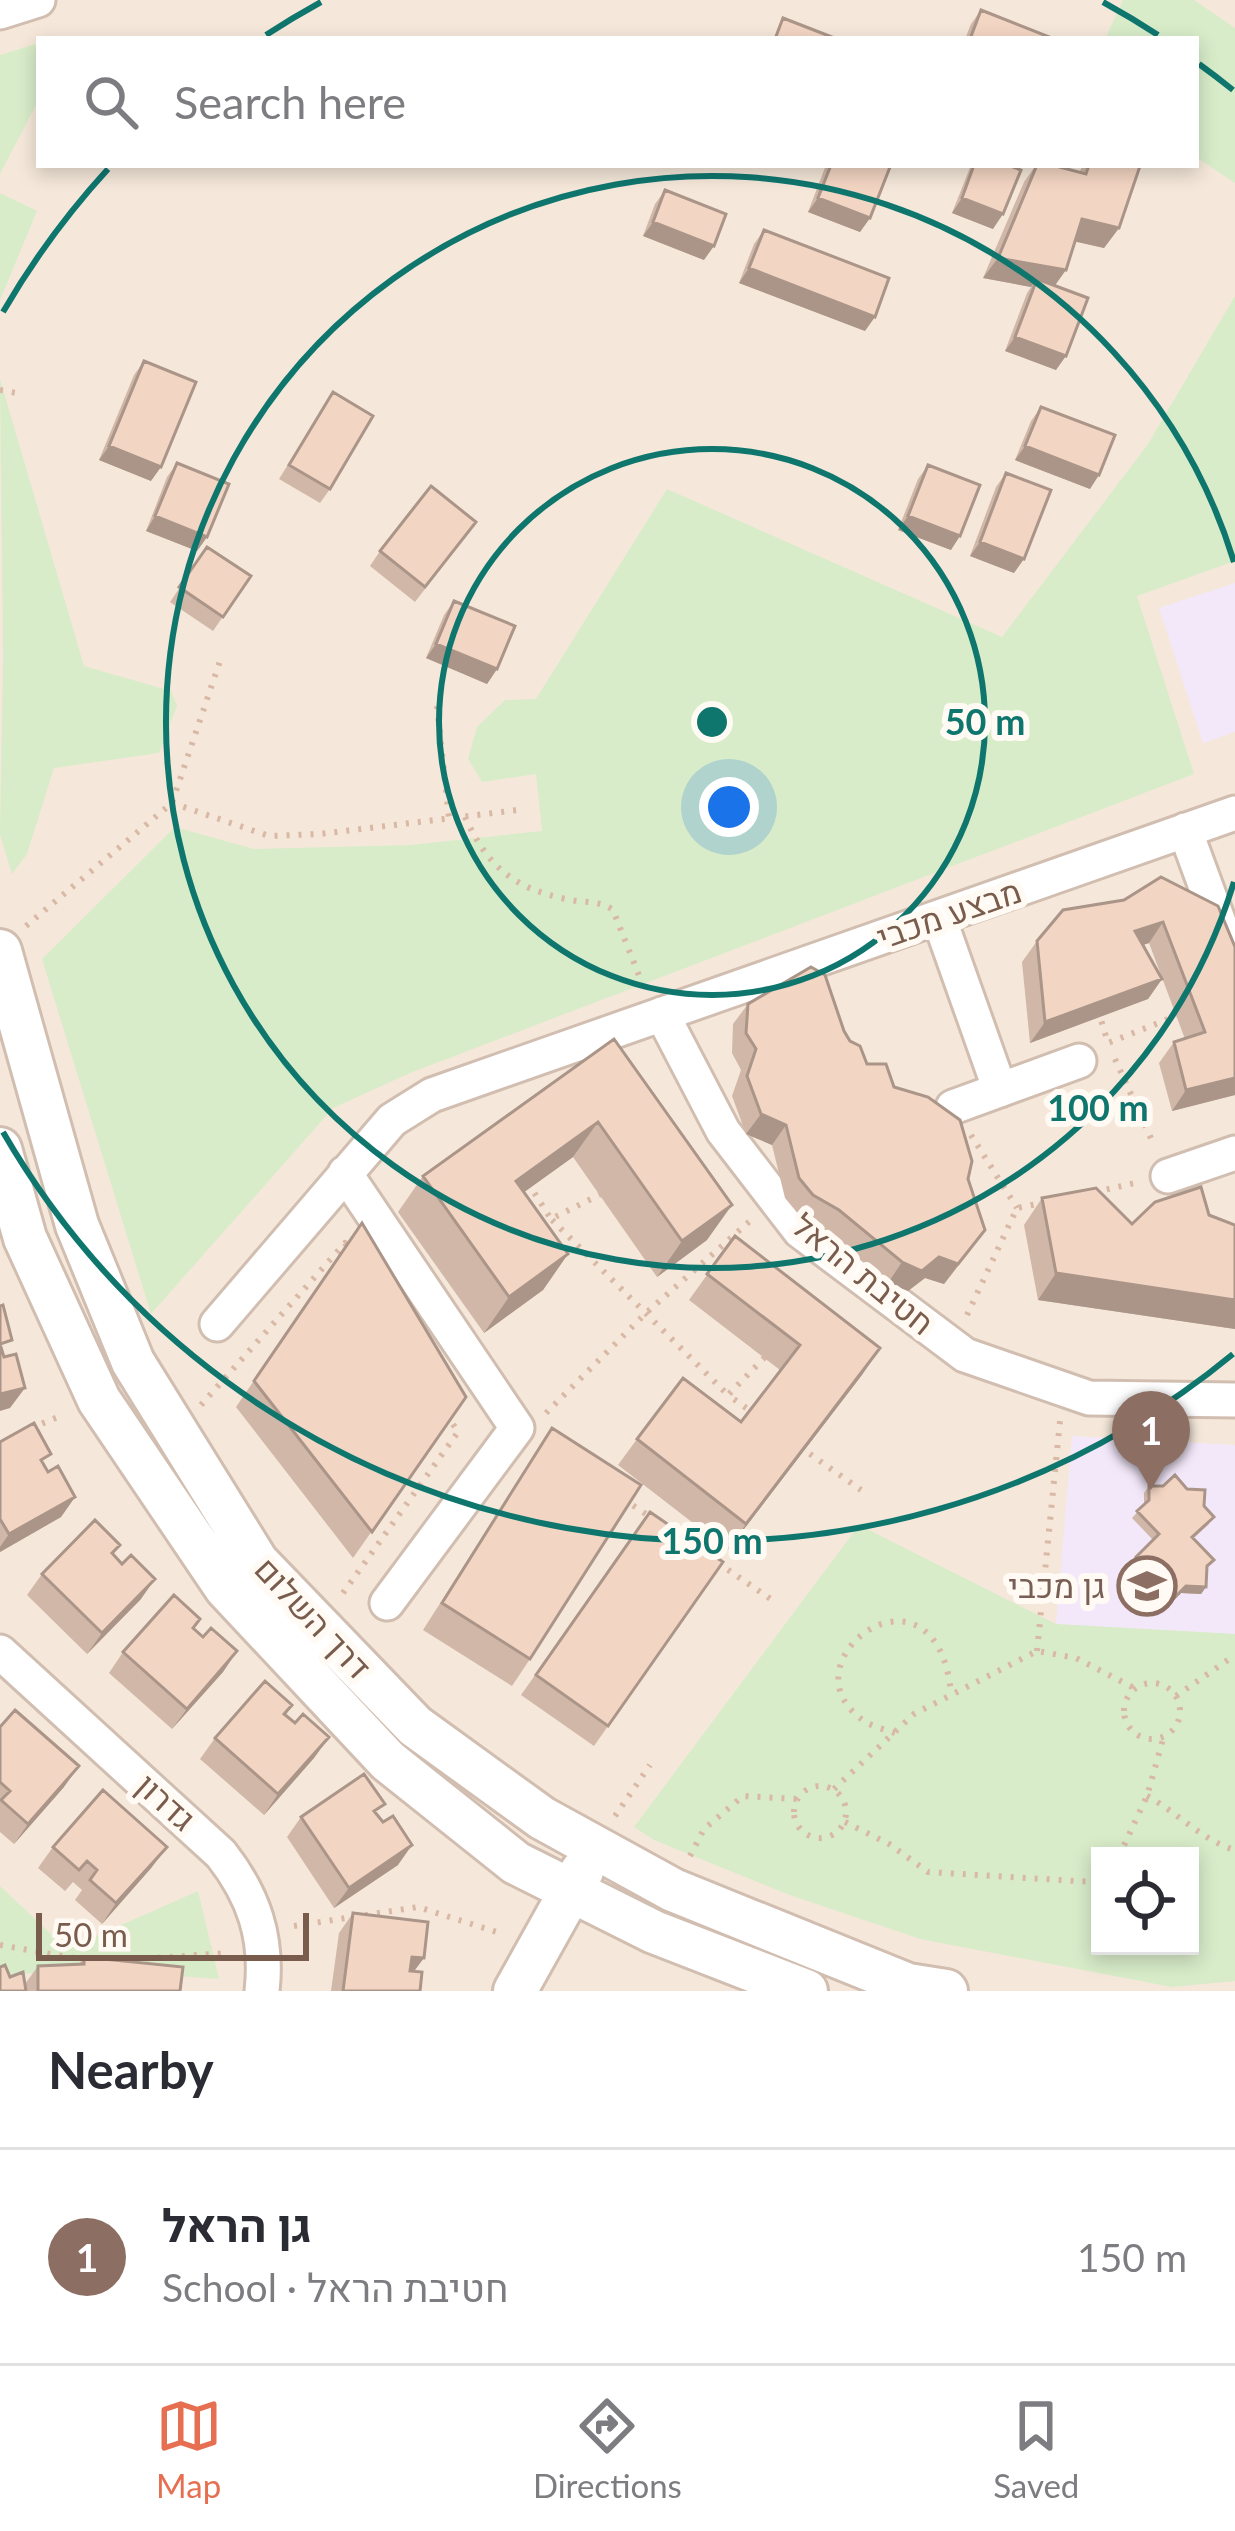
<!DOCTYPE html>
<html lang="en">
<head>
<meta charset="utf-8">
<style>
  :root { --surface:#fff; --page:#f7f7f7; --text:#2b2b33; --muted:#7c7c81; --line:#e1e1e2; --accent:#e76f51 }
  body { margin:0; font-family:Lato,Heebo,sans-serif; background:var(--page); color:var(--text) }
  .controls { position:absolute; right:36px; bottom:36px; display:grid; overflow:hidden; border-radius:0px; box-shadow:0 6px 18px #0003 }
  .controls button { width:108px; height:108px; display:grid; place-items:center; padding:0; border:0; border-bottom:3px solid var(--line); background:var(--surface); color:var(--text); font:60px sans-serif }
  .scale { position:absolute; left:36px; bottom:30px; width:273px; box-sizing:border-box; padding-left:12px; border:6px solid #7a5c4d; border-top:0; font-size:33px; line-height:42px; white-space:nowrap; color:#7a5c4d; -webkit-text-stroke:9px #fffaf3; paint-order:stroke }
  .you { position:absolute; left:729px; top:807px; width:42px; height:42px; margin:-30px; border:9px solid #fff; border-radius:50%; background:#1a73e8; box-shadow:0 0 0 18px #1a73e833 }
  .badge { display:grid; place-items:center; width:78px; height:78px; border-radius:50%; background:var(--accent); color:#fff; font-size:39px; font-weight:700 }
  .pin { position:absolute; translate:-50% -99px; filter:drop-shadow(0 3px 6px #0008) }
  .pin::after { content:''; position:absolute; top:63px; width:42px; height:36px; background:inherit; clip-path:polygon(0 0,100% 0,50% 100%) }
  .list { margin:0; padding:0; list-style:none }
  h2 { display:flex; justify-content:space-between; align-items:center; height:156px; margin:0; padding:0 48px; font-size:51px }
  h2 small { font-size:39px; font-weight:400; color:var(--muted) }
  .list li { display:grid; grid-template-columns:78px 1fr auto; gap:36px; align-items:center; box-sizing:border-box; height:216px; padding:0 48px; border-top:3px solid var(--line) }
  .list b { display:block; font-size:45px; white-space:nowrap }
  .list p { margin:0; font-size:39px; white-space:nowrap; color:var(--muted) }
  .list em { font-size:39px; font-style:normal; color:var(--muted) }
  .icon { flex:none; width:66px; height:66px; fill:none; stroke:currentColor; stroke-width:2; stroke-linecap:round; stroke-linejoin:round }
  .map { position:relative; flex:none; width:1235px; height:1991px; overflow:hidden }
  .search { position:absolute; background:var(--surface); box-shadow:0 6px 18px #0003; left:36px; right:36px; top:36px; height:132px; display:flex; align-items:center; gap:30px; box-sizing:border-box; padding:0 42px; border-radius:0px; color:var(--muted); font-size:45px }
  .sheet { height:372px; background:var(--surface) }
  nav { display:flex; justify-content:space-around; align-items:center; box-sizing:border-box; height:168px; border-top:3px solid var(--line); background:var(--surface); font-size:33px; color:var(--muted) }
  nav a { display:grid; justify-items:center; gap:6px }
  nav .on { color:var(--accent) }
  .map>svg:first-child { display:block }
  .residential { fill:#f5e8da; fill-rule:evenodd }
  .education { fill:#f3e8fa }
  .green { fill:#d8ecc9; fill-rule:evenodd }
  .lines { fill:none; stroke-linecap:round; stroke-linejoin:round }
  .minor-casing { stroke:#d1beb0; stroke-width:39 }
  .tertiary-casing { stroke:#d1beb0; stroke-width:48 }
  .path { stroke:#d9b8a5; stroke-width:6; stroke-dasharray:3 9; stroke-linecap:butt }
  .minor { stroke:#fff; stroke-width:33 }
  .tertiary { stroke:#fff; stroke-width:42 }
  .wall { fill:#d1b7a8 }
  .shaded-wall { fill:#aa9588 }
  .building { fill:#f3d5c3; stroke:#aa9588; stroke-width:3 }
  .ring { fill:none; stroke:#0f766e; stroke-width:6 }
  .labels { text-anchor:middle; stroke-width:12; stroke-linejoin:round; paint-order:stroke }
  .street-label { font-size:33px; fill:#7a5c4d; stroke:#fffaf3 }
  .education-label { font-size:33px; fill:#785e54; stroke:#fffaf3; text-anchor:end }
  .centre { fill:#0f766e; stroke:#fffaf3; stroke-width:6 }
  .ring-label { font-size:36px; text-anchor:middle; font-weight:bold; fill:#0f766e; stroke:#fffaf3; stroke-width:12; stroke-linejoin:round; paint-order:stroke }
</style>
</head>
<body>
<div class="map">
<svg width="1235" height="1991" viewBox="0 0 1235 1991">
  <rect width="100%" height="100%" fill="#fdf6ec"/>
  <path class="residential" d="M0 0H1235V1991H0ZM39 39H1196V165H39ZM1100 1856H1190V1946H1100Z"/>
  <path class="education" d="M1235 583V732L1203 743 1159 608Z
    M1072 1436 1235 1445V1634L1056 1624Z"/>
  <path class="green" d="M1123 0H1194L1235 28V183L1196 157V39H1105Z
    M39 43V99L0 174V55Z
    M0 193 37 211 0 300Z
    M1235 296V561L1137 596 1194 774 410 1073 333 1108 151 1314 42 959 175 827 254 849 410 845 542 831 536 774 482 782 468 759 477 727 505 700 536 699 667 489 1002 637 1148 444Z
    M0 379 84 666 171 691 177 706 159 753 54 768 27 854 12 874 0 835 3 657Z
    M859 1525 1056 1624 1235 1634V1981L1172 1987 920 1939 787 1894 654 1840 634 1827ZM1100 1856H1190V1946H1100Z
    M0 1886 67 1949 198 1891 219 1979 95 1970 0 1975Z"/>
  <g class="lines">
    <g class="minor-casing">
      <path id="minor" d="M0 12 38 0
        M1185 830 1235 966
        M939 918 1000 1090
        M662 1014 723 1131 800 1231 965 1355 1089 1398 1235 1400
        M953 1107 1079 1061
        M345 1173 517 1428 387 1603
        M1168 1176 1235 1153
        M217 1324 392 1120 432 1095 1235 813
        M0 1652 221 1854C254 1896 268 1938 262 1991"/>
    </g>
    <g class="tertiary-casing">
      <path id="tertiary" d="M0 951 77 1225 133 1362 257 1562 415 1726 542 1818 673 1890 908 1985 946 1991
        M0 1149 25 1238 99 1400 226 1588 388 1761 516 1863 654 1932 806 1991
        M515 1991 582 1871"/>
    </g>
    <path class="path" d="M0 390 22 394
      M437 706 449 818
      M172 803 269 836 320 834 518 810
      M465 817C487 865 512 888 566 899 582 903 600 900 613 910L642 983
      M26 926 172 803 221 658
      M1098 1010 1108 1043 1181 1014
      M1115 1059 1154 1145
      M971 1135 1017 1208
      M528 1183 551 1219 603 1193
      M1095 1192 1135 1183
      M552 1220 728 1395
      M967 1315 1017 1208 1047 1202
      M201 1405 345 1243 350 1252
      M546 1413 646 1313 750 1221
      M756 1415 728 1395 766 1356
      M31 1428 63 1415
      M800 1447 861 1490
      M623 1499 652 1518
      M718 1563 775 1602
      M343 1593 458 1432 446 1413
      M1037 1651 1060 1421
      M1124 1711a28 28 0 1 1 56 0a28 28 0 1 1-56 0Z
      M1176 1696 1235 1655
      M895 1733C884 1729 869 1726 860 1718 783 1659 935 1548 951 1692
      M794 1812a26 26 0 1 1 52 0a26 26 0 1 1-52 0Z
      M834 1789 914 1714 1037 1651 1076 1658 1136 1689
      M1147 1796C1177 1812 1203 1841 1235 1850
      M615 1816 650 1765
      M845 1822 889 1844 928 1872 1093 1882 1100 1879
      M690 1856 704 1829 743 1796 797 1799
      M1119 1856 1147 1796 1164 1736
      M294 1926 418 1907 503 1934
      M0 1945 85 1960
      M110 1961 228 1953"/>
    <use href="#minor" class="minor"/>
    <use href="#tertiary" class="tertiary"/>
  </g>
  <path class="wall" d="M981 10 1051 39H965L971 24Z
    M826 165H886L870 218 860 232 808 212Z
    M971 165H1008L993 229 952 213Z
    M1036 165H1052L1079 173 1083 165H1139L1119 228 1104 248 1075 241 1055 286 1056 370 1005 351 1027 293 1031 287 983 278 1024 182Z
    M665 190 704 260 643 236 655 204Z
    M764 230 865 331 739 283 754 244Z
    M144 361 151 481 99 460 134 375Z
    M333 392 330 489 320 503 279 479Z
    M1041 407 1090 489 1015 460 1031 421Z
    M177 463 207 537 197 551 146 531 167 477Z
    M928 465 951 550 898 530 918 479Z
    M1006 473 1014 573 970 556 996 487Z
    M476 522 415 602 370 566 380 551Z
    M207 547 251 576 213 631 170 602Z
    M454 601 497 669 487 684 426 658 444 615Z
    M1124 900 1235 947V1095L1172 1111 1159 1063 1174 1042 1185 1039 1149 943 1143 945 1162 979 1148 999 1030 1043 1022 962 1037 941Z
    M748 1004 844 1031 867 1064 894 1087 968 1179 971 1250 944 1284 925 1278 908 1291 888 1283 824 1230 799 1215 785 1198 772 1145 746 1134 732 1096 741 1070 732 1053 733 1024Z
    M614 1039 707 1240 657 1277 573 1157 524 1192 568 1254 543 1290 484 1333 398 1212 423 1176Z
    M1042 1198 1132 1224 1209 1215 1235 1225V1329L1038 1300 1024 1225Z
    M362 1223 466 1397 353 1558 236 1407Z
    M735 1236 880 1348 728 1550 618 1465 637 1439 741 1422 780 1370 689 1300Z
    M552 1428 530 1659 512 1686 423 1630Z
    M0 1442 44 1465 48 1472 75 1497 61 1517 0 1552Z
    M1149 1486 1204 1506 1209 1524 1194 1538 1207 1568 1206 1587 1201 1594 1181 1593 1169 1605 1158 1594 1142 1593V1576L1131 1564 1153 1540 1132 1518 1144 1505V1493Z
    M650 1512 723 1562 594 1746 521 1695Z
    M120 1545 113 1555 141 1599 87 1654 27 1595 42 1574Z
    M193 1629 203 1637 237 1651 223 1672 172 1729 109 1673 123 1652Z
    M292 1705 286 1715 295 1723 329 1737 314 1758 264 1815 200 1759 215 1738Z
    M0 1727 64 1787 14 1844 0 1832Z
    M377 1815 383 1822 398 1865 334 1908 287 1837 301 1817Z
    M53 1847 152 1867 102 1924 75 1900 82 1890 73 1882 65 1891 38 1868Z
    M353 1913 414 1971 420 1991H331L339 1933Z
    M84 1957 180 1991H0L10 1977 25 1984 38 1966 79 1964Z"/>
  <path class="shaded-wall" d="M818 198 870 218 860 232 808 212Z
    M962 198 1003 214 993 229 952 213Z
    M1082 219 1119 228 1104 248 1068 240Z
    M653 222 714 246 704 260 643 236Z
    M998 258 1066 270 1051 291 1037 279 1031 287 983 278Z
    M749 268 875 317 865 331 739 283Z
    M1015 337 1066 356 1056 370 1005 351Z
    M109 446 161 467 151 481 99 460Z
    M1025 446 1099 475 1090 489 1015 460Z
    M155 516 207 537 197 551 146 531Z
    M908 516 960 536 951 550 898 530Z
    M980 542 1024 559 1014 573 970 556Z
    M436 644 497 669 487 684 426 658Z
    M1163 922 1149 943 1121 952 1135 931Z
    M1162 979 1148 999 1030 1043 1045 1022Z
    M1235 1078V1095L1172 1111 1186 1090Z
    M761 1114 786 1125 772 1145 746 1134Z
    M598 1122 573 1157 491 1216 516 1181Z
    M732 1205 707 1240 657 1277 682 1241Z
    M985 1230 944 1284 925 1278 908 1291 888 1283 902 1262Z
    M568 1254 543 1290 484 1333 509 1297Z
    M1056 1273 1235 1300V1329L1038 1300Z
    M880 1348 862 1375 728 1550 746 1524Z
    M25 1388 10 1408 0 1411V1394Z
    M75 1497 61 1517 0 1552V1547L9 1534Z
    M155 1579 141 1599 87 1654 102 1633Z
    M1147 1586H1163L1158 1594 1142 1593Z
    M1186 1586 1206 1587 1201 1594 1181 1593 1169 1605Z
    M237 1651 223 1672 172 1729 187 1709Z
    M329 1737 314 1758 264 1815 278 1794Z
    M79 1766 64 1787 14 1844 28 1824Z
    M412 1845 398 1865 334 1908 349 1888Z
    M167 1847 152 1867 102 1924 116 1903Z
    M412 1957 424 1958 409 1978Z"/>
  <path class="building" d="M981 10 1052 38 1051 39H970Z
    M783 18 837 39H775Z
    M831 165H886L890 167 870 218 818 198Z
    M974 165H1008L1021 170 1003 214 962 198Z
    M1037 165H1052L1086 174 1089 165 1140 166 1119 228 1082 219 1066 270 998 258Z
    M665 190 726 214 714 246 653 222Z
    M764 230 889 278 875 317 749 268Z
    M1037 279 1088 298 1066 356 1015 337Z
    M144 361 196 382 161 467 109 446Z
    M333 392 373 416 330 489 289 465Z
    M1041 407 1115 435 1099 475 1025 446Z
    M177 463 229 484 207 537 155 516Z
    M928 465 980 485 960 536 908 516Z
    M1006 473 1051 490 1024 559 980 542Z
    M431 486 476 522 425 587 380 551Z
    M207 547 251 576 223 617 179 587Z
    M454 601 515 626 497 669 436 644Z
    M1161 877 1218 906 1235 947V1078L1186 1090 1174 1042 1205 1032 1163 922 1135 931 1162 979 1045 1022 1037 941 1063 910 1124 900Z
    M811 967 825 975 844 1031 850 1041 860 1046 867 1064H886L894 1087 928 1097 960 1120 972 1161 968 1179 985 1230 958 1264 939 1257 922 1271 902 1262 839 1210 813 1195 799 1178 786 1125 761 1114 747 1076 756 1049 746 1033 748 1004Z
    M614 1039 732 1205 682 1241 598 1122 516 1181 568 1254 509 1297 423 1176Z
    M1201 1187 1209 1215 1235 1225V1300L1056 1273 1042 1198 1096 1188 1132 1224 1155 1202Z
    M362 1223 466 1397 372 1532 254 1381Z
    M735 1236 880 1348 746 1524 637 1439 683 1378 741 1422 800 1345 707 1274Z
    M3 1305 12 1340 0 1344 4 1357 16 1354 25 1388 0 1394V1306Z
    M34 1423 51 1454 41 1460 48 1472 58 1466 75 1497 9 1534 0 1519V1442Z
    M552 1428 641 1485 530 1659 442 1603Z
    M1175 1475 1187 1489 1205 1490 1204 1506 1214 1517 1192 1537 1214 1560 1207 1566 1206 1587 1186 1586 1174 1598 1163 1586H1147V1569L1136 1557 1159 1534 1137 1511 1149 1500V1486H1163Z
    M650 1512 723 1562 608 1726 536 1675Z
    M95 1520 120 1545 112 1553 122 1564 131 1555 155 1579 102 1633 42 1574Z
    M174 1595 200 1619 193 1628 203 1637 211 1628 237 1651 187 1709 123 1652Z
    M265 1681 292 1705 284 1714 295 1723 303 1714 329 1737 278 1794 215 1738Z
    M15 1710 79 1766 28 1824 1 1800 10 1791 0 1782V1727Z
    M364 1774 385 1804 374 1811 383 1822 393 1816 412 1845 349 1888 301 1817Z
    M103 1790 167 1847 116 1903 90 1880 97 1870 87 1861 79 1870 53 1847Z
    M353 1913 428 1922 424 1958 412 1957 410 1971 422 1972 420 1991H343Z
    M84 1957 183 1967 180 1991H38V1966L84 1964Z
    M5 1965 10 1977 23 1972 26 1991H0V1967Z"/>
  <g class="ring">
    <circle cx="712" cy="722" r="273"/>
    <path d="M1234 882A546 546 0 1 1 1234 562"/>
    <path d="M1233 1354A819 819 0 0 1 3 1132M3 312A819 819 0 0 1 108 169M266 35A819 819 0 0 1 321 2M1103 2A819 819 0 0 1 1158 35M1199 64A819 819 0 0 1 1233 90"/>
  </g>
  <defs>
    <g id="school-ring" transform="scale(3)"><circle r="9.5" fill="#fffaf3" stroke="#8d6e63" stroke-width="1.5"/><path d="M0-5L7-2L0 1L-7-2ZM-4 1L0 2.5L4 1V4Q0 6-4 4Z" fill="#8d6e63"/></g>
  </defs>
  <g fill-rule="evenodd">
    <use href="#school-ring" x="1147" y="1586"/>
  </g>
  <g class="labels">
    <g class="street-label">
      <text transform="translate(949 914) rotate(-19)" y="12">מבצע מכבי</text>
      <text transform="translate(863 1274) rotate(39)" y="12">חטיבת הראל</text>
      <text transform="translate(313 1618) rotate(47)" y="12">דרך השלום</text>
      <text transform="translate(166 1802) rotate(42)" y="12">גדרון</text>
    </g>
    <g class="education-label">
      <text x="1105" y="1598">גן מכבי</text>
    </g>
  </g>
  <circle cx="712" cy="722" r="18" class="centre"/>
  <g class="ring-label">
    <text x="985" y="735">50 m</text>
    <text x="1098" y="1121">100 m</text>
    <text x="712" y="1554">150 m</text>
  </g>
</svg>
<div class="controls">
<button><svg class="icon" aria-label="locate" viewBox="0 0 24 24"><circle cx="12" cy="12" r="6"/><path d="M12 2v4M12 18v4M2 12h4M18 12h4"/></svg></button>
</div>
<div class="scale">50 m</div>
<div class="you"></div>
<div class="pin badge" style="left:1151px;top:1490px;background:#8d6e63">1</div>
<div class="search"><svg class="icon" aria-label="search" viewBox="0 0 24 24"><circle cx="10" cy="10" r="6"/><path d="M15 15l6 6"/></svg>Search here</div>
</div>
<section class="sheet">
<h2>Nearby<small></small></h2>
<ul class="list">
<li><span class="badge" style="background:#8d6e63">1</span><div><b>גן הראל</b><p>School · חטיבת הראל</p></div><em>150 m</em></li>
</ul>
</section>
<nav>
<a class="on"><svg class="icon" aria-label="map" viewBox="0 0 24 24"><path d="M3 6l6-2 6 2 6-2v14l-6 2-6-2-6 2zM9 4v14M15 6v14"/></svg>Map</a>
<a><svg class="icon" aria-label="directions" viewBox="0 0 24 24"><path d="M12 3l9 9-9 9-9-9zM9 14v-3h6M13 9l2 2-2 2"/></svg>Directions</a>
<a><svg class="icon" aria-label="saved" viewBox="0 0 24 24"><path d="M7 4h10v16l-5-4-5 4z"/></svg>Saved</a>
</nav>
</body>
</html>
